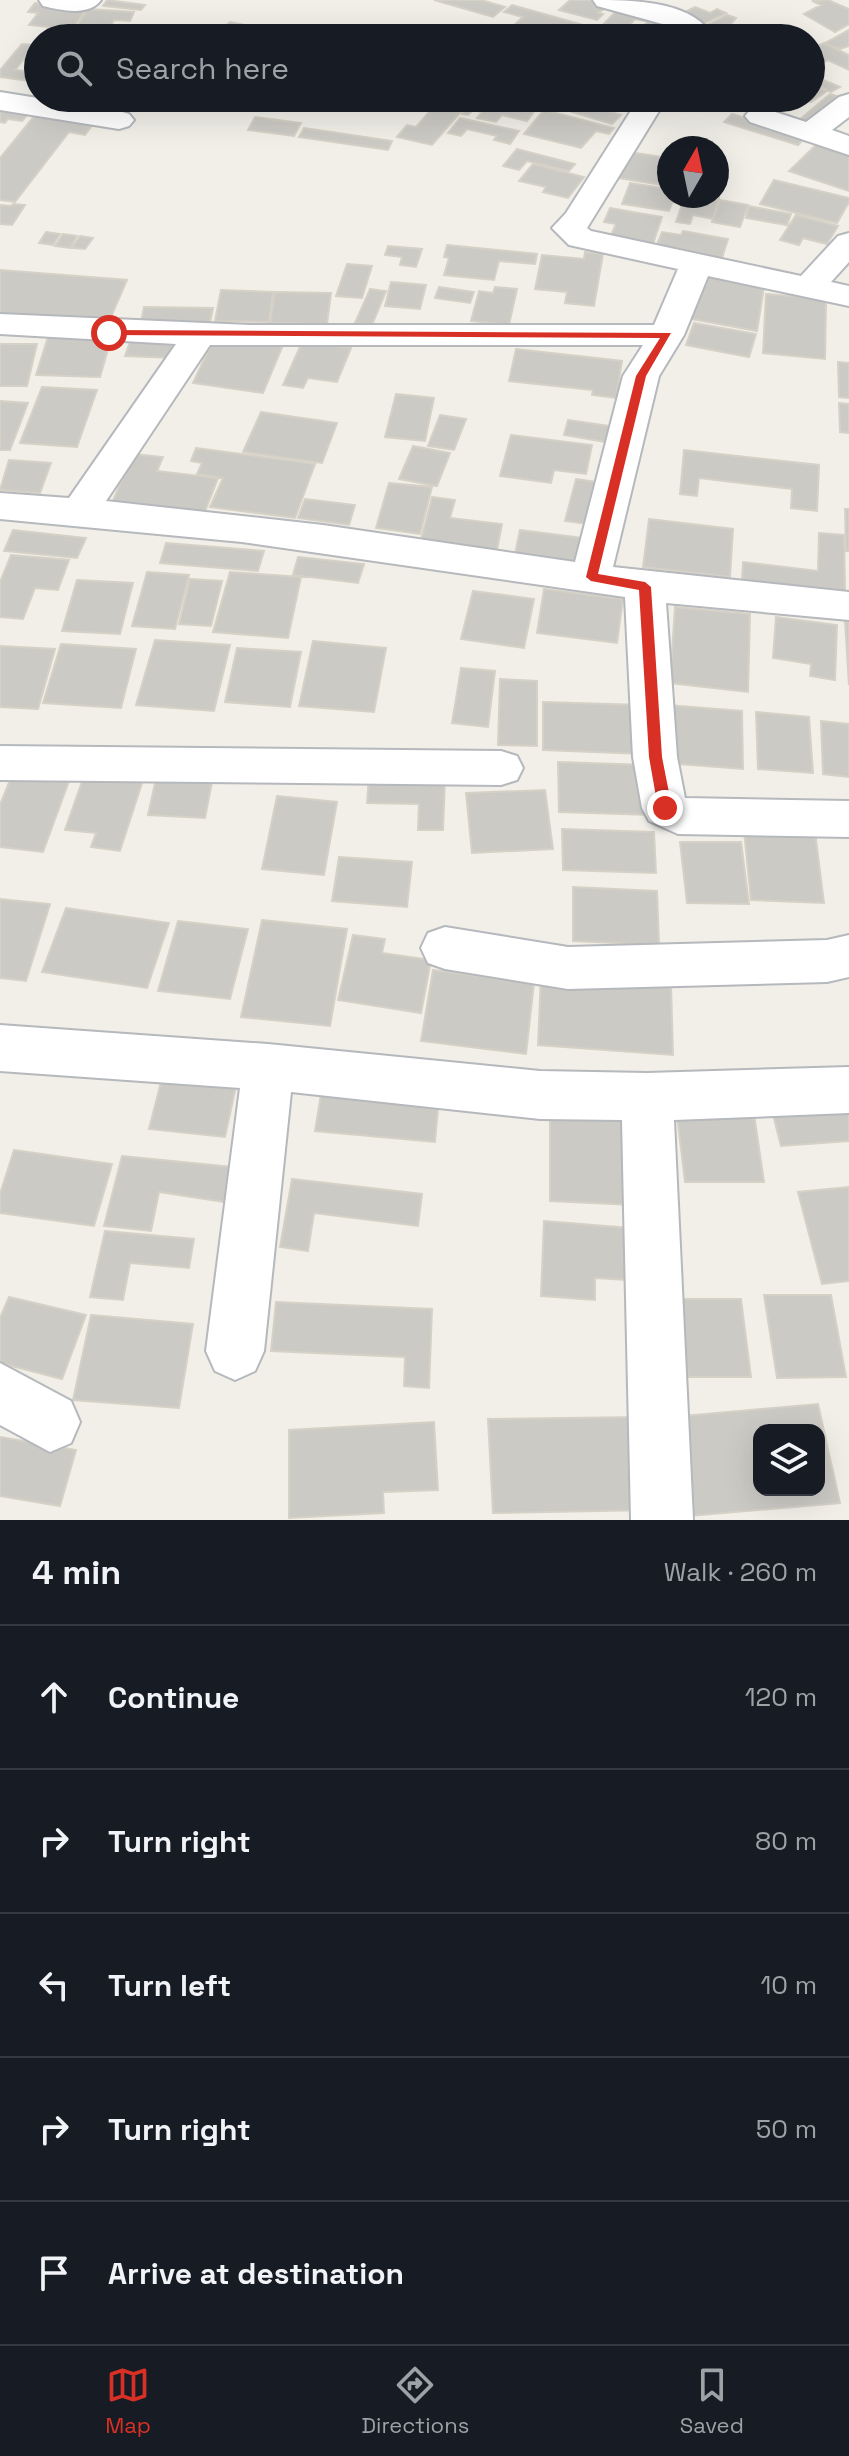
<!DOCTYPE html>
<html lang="en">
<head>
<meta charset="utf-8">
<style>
  :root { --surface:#171b24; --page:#242831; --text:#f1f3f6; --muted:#9ea1a6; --line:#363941; --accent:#d93025 }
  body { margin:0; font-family:"Space Grotesk",sans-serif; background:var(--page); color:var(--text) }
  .controls { position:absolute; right:24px; bottom:24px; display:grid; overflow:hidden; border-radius:16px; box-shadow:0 8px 32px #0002 }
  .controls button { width:72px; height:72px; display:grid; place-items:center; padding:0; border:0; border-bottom:2px solid var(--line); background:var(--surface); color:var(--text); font:40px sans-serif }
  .compass { position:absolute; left:657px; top:136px; width:72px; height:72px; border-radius:50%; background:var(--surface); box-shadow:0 8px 32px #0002; rotate:9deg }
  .stop { position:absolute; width:24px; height:24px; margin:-18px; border:6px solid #d93025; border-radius:50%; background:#fff }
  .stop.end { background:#d93025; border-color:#fff; box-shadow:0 2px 8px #0008 }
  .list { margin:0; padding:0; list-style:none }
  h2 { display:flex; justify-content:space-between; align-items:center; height:104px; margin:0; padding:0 32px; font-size:34px }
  h2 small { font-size:26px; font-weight:400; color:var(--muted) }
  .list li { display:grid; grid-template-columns:52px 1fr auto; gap:24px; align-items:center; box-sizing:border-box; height:144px; padding:0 32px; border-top:2px solid var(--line) }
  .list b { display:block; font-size:30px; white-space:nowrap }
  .list em { font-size:26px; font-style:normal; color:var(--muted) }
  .icon { flex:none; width:44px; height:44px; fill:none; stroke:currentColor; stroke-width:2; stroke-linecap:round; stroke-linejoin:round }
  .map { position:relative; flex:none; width:849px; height:1520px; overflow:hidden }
  .search { position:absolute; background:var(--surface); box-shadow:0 8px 32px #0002; left:24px; right:24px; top:24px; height:88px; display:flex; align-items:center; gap:20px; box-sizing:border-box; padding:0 28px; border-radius:44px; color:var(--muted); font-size:30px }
  .sheet { height:824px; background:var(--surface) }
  nav { display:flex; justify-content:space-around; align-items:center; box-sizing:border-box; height:112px; border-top:2px solid var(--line); background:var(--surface); font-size:22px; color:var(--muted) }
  nav a { display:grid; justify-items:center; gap:4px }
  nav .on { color:var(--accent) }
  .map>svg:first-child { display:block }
  .building { fill:#cccac5; stroke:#d6d1c6; stroke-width:2; fill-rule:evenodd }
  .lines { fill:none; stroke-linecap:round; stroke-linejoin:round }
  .street-casing { stroke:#b5b8bc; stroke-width:4 }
  .street { fill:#fff; fill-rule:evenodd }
  .route { fill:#d93025 }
</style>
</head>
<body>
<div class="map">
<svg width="849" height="1520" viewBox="0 0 849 1520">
  <rect width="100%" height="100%" fill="#f1efe8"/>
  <path class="building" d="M107 0 145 5 141 10 103 6Z
    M434 0H481L505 7 493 17Z
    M570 0H600L613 3 598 13 603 14 597 20 559 10Z
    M828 0 849 9V24L835 32 804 14 821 5 812 1Z
    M35 3 87 8 67 36 44 34 49 27 29 25 38 13 28 12Z
    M512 5 590 27 578 37 538 26 524 38H490L505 25 512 27 523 17 504 12Z
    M620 7 652 14 645 21 635 19 620 35 598 30Z
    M695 7 710 13 717 9 726 13 705 23 683 13Z
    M88 9 134 12 130 21 114 20 107 32 73 33Z
    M654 15 664 18 645 38H634L637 34 629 32 632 28 640 30Z
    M727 15 736 18 730 25 740 31 734 38 706 37 714 27 709 24Z
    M230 22 279 32 272 38H213Z
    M849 30V46L840 49 825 43Z
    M824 43 849 55V70L828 60 822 63 811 58V49Z
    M22 44 35 45 15 70 38 73V82L0 77V70Z
    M811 75 840 87 831 92 811 83Z
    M811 85 827 91 811 102 802 98H811Z
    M830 94 846 99 815 125 799 120Z
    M51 98H99L93 106Z
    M116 98H137L150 100 140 111 109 106Z
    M427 98 465 107 432 145 397 137 407 125 416 127 430 111 418 108Z
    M475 98 505 103 503 106H507L511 100 538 106 527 121 502 115 496 122 477 118 482 112 473 110 468 115 462 114Z
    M572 100 621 115 612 124 563 109Z
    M0 107 31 111 22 121 8 119 5 123 0 122Z
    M544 110 614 128 609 134 596 131 581 148 524 134Z
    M732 114 806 136 798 145 724 122Z
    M35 115 94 123 85 135 69 132 15 202 0 200V158Z
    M255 117 301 123 294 136 248 130Z
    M460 118 519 131 510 144 494 140 497 136 467 129 461 136 448 133Z
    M304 128 392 141 388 150 299 137Z
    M817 144 849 154V191L789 171Z
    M517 149 575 164 569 171 527 161 519 170 503 166Z
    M629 152 669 158V186L618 178Z
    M533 164 584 177 568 198 543 192 546 187 519 181Z
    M774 180 849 198V202L837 223 760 204Z
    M630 183 669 189V196H675L669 211 622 204Z
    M685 196 719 198 713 219 693 215 690 224 676 222Z
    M720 200 748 205 740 227 712 222Z
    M13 204 25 205 12 225 0 224V205L11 206Z
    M749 206 791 214 787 225 746 218Z
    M610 208 662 217 652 247 609 240 616 224 604 222Z
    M796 215 838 226 827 244 803 238 799 245 780 240Z
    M683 231 728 239 722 258 656 247 662 232 681 235Z
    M46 232 60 234 53 245 39 243Z
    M63 234 77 236 70 248 55 246Z
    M80 236 93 238 85 249 72 248Z
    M447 245 537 254 535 264 499 261 494 280 444 275 449 258 444 257Z
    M388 246 422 249 416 267 400 265 402 257 385 255Z
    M585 252 603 254 594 306 565 303 567 292 535 289 542 255 584 259Z
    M347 264 372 266 362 298 336 296Z
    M0 270 127 280 108 324 0 315Z
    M705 274 764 287 757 331 681 317Z
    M391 282 426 285 420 309 385 306Z
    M439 287 474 292 470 303 435 298Z
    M495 287 517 289 509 325 471 321 479 291 493 293Z
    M370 289 386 291 372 325 355 323Z
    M221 290 273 292 269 322 215 321Z
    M275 292 331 293 327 324 270 323Z
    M766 294 826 299 825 359 763 353Z
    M144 307 213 308 210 323 141 322Z
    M694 323 756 334 749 357 686 345Z
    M132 336 182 340 175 358 125 356Z
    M215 336 283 345 263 393 193 383Z
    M48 337 111 339 100 377 36 375Z
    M302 342 351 348 337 382 308 378 303 388 283 385Z
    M0 344H37L27 386H0Z
    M516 349 622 361 616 398 592 395 593 390 509 381Z
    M838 362 849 363V398L839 397Z
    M42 387 97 390 77 447 20 443Z
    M396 394 434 398 425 441 385 437Z
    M0 401 28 403 10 450H0Z
    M839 403 849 404V433L840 432Z
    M261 412 337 423 322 463 243 452Z
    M440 415 466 419 454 450 428 446Z
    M568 420 610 426 606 442 564 435Z
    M511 435 592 445 586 474 554 470 551 483 500 476Z
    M413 446 450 453 437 486 399 479Z
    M196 448 315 464 295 518 210 507 223 478 197 474 202 463 191 461Z
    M684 450 819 465 817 511 791 508 792 489 699 478 697 496 680 494Z
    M133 454 163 457 157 471 218 478 204 514 112 503Z
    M9 460 51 463 40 493 0 490Z
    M576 479 597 482 587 524 565 521Z
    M389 483 432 487 420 534 376 528Z
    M432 497 455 500 450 518 502 524 497 550 421 540Z
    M305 499 355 505 349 525 298 518Z
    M845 509H849V551H846Z
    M649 519 733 529 730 577 643 567Z
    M13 530 86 538 77 558 4 551Z
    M520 530 584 538 580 563 515 554Z
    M819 533 844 535 845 591 742 580 743 562 818 571Z
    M166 543 264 551 258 571 160 563Z
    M11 555 69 560 58 590 35 588 23 619 0 617V582Z
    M298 557 364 564 358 583 293 575Z
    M147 572 189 575 175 629 132 626Z
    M230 572 301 577 288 638 213 632Z
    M190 579 222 581 211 626 179 624Z
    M77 580 133 583 120 634 62 631Z
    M544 589 623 599 617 643 537 633Z
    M473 591 534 599 524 648 461 639Z
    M675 607 750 614 748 692 670 683Z
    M776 617 837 625 835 680 810 676 811 664 773 658Z
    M845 622H849V685Z
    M155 640 230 645 214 711 136 705Z
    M313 641 386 648 374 712 299 706Z
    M61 644 136 649 121 708 43 703Z
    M0 646 55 649 38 709 0 707Z
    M237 648 301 652 290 707 225 702Z
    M461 668 495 671 488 727 452 723Z
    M500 679 537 681V746L498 745Z
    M543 702 641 705 644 754 543 750Z
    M667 705 742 711 743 769 666 763Z
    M756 712 809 717 813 773 758 769Z
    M821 721 849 724V777L823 774Z
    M558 762 647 765 651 815 559 812Z
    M85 773 143 780 120 851 91 847 96 833 65 830Z
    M157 774 213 777 205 818 148 815Z
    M12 775 69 781 43 852 0 847V805Z
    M369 777 445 779 443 830H418L419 804 367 803Z
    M545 790 553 849 472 853 466 793Z
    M277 796 337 802 324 875 262 869Z
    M743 821 814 824 824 903 751 900Z
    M562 829 654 832 656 873 563 870Z
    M680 842H741L749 904 687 903Z
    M339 857 412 862 407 907 332 901Z
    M573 887 657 891 659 945 573 941Z
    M0 899 50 904 26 981 0 978Z
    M66 908 169 923 147 988 42 972Z
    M262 920 347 929 330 1026 241 1017Z
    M178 921 248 929 230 999 158 991Z
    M353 935 385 939 382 953 431 960 421 1013 338 1000Z
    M433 970 534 983 526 1054 421 1041Z
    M541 975 671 985 673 1055 538 1045Z
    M162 1078 236 1086 225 1137 149 1129Z
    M322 1088 439 1097 435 1142 315 1131Z
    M849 1101V1141L781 1146 771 1107Z
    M676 1107H753L764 1182H685Z
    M550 1109 629 1112 633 1205 550 1201Z
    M14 1150 112 1164 94 1226 0 1213V1194Z
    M122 1156 242 1168 238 1204 159 1192 151 1231 104 1226Z
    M292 1179 422 1194 418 1226 314 1213 308 1251 280 1247Z
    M849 1187V1281L822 1284 798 1192Z
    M544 1221 642 1229 643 1281 595 1278V1300L541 1296Z
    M105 1231 194 1239 189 1268 130 1263 123 1300 90 1297Z
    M764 1295H831L846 1377 777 1378Z
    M9 1297 86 1315 62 1379 0 1363V1318Z
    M680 1299H741L751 1377H688Z
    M276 1302 432 1309 429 1388 404 1386 405 1357 271 1351Z
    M91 1315 193 1324 179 1408 73 1400Z
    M818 1404 840 1503 690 1516 673 1417ZM759 1430H819V1490H759Z
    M641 1417 651 1510 493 1513 488 1419Z
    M434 1422 438 1490 383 1492 384 1513 289 1518V1430Z
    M0 1437 76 1450 60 1506 0 1496Z"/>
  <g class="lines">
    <g class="street-casing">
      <path id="street" d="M39 0H101C89 17 60 10 43 6Z
        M593 0C628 0 688 0 710 32L706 38H677L681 32 677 28 597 6Z
        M0 92 119 111 129 114 134 120 129 126 119 129 0 110Z
        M849 94V117L832 130 849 136V155L750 122 745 116 750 110 760 107 806 122 839 97Z
        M639 98H667L587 228 591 231 801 276 838 236 849 233V262L831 282 849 286V306L708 276 684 335 659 376 613 567 849 592V620L666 603 677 757 685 798 849 801V837L678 834 649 821 642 808 633 757 625 597 242 542 0 519V493L69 498 176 344 0 334V314L250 325H654L678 269 569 245 552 228 566 213ZM210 345H643L623 376 575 562 323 525 106 501Z
        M0 746 501 751 517 756 523 768 517 780 501 785 0 780Z
        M445 927 568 947 827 940 849 935V977L827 982 568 989 445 969 428 963 421 948 428 933Z
        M0 1025 268 1044 540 1071 647 1073 849 1067V1113L674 1120 693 1520H631L622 1120 540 1119 291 1092 264 1351 255 1371 235 1380 215 1371 206 1351 240 1088 0 1071Z
        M0 1363 71 1401 80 1422 71 1443 50 1452 0 1425Z"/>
    </g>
    <use href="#street" class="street"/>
  </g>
  <path class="route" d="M109 330 671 333 646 376 598 574 645 582 651 587 662 757 672 808 670 812H660L658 808 649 757 639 590 591 581 586 577 636 376 660 338 105 335V331Z"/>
</svg>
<div class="controls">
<button><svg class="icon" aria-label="layers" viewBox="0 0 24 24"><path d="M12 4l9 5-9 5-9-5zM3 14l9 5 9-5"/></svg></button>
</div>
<svg class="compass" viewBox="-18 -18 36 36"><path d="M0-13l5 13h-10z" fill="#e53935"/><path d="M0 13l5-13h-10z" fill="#9ea1a6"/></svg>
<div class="stop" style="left:109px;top:333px"></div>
<div class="stop end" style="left:665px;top:808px"></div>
<div class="search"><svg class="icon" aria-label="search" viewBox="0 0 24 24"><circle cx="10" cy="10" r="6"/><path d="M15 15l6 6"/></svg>Search here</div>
</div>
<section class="sheet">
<h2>4 min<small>Walk · 260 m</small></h2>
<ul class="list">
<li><svg class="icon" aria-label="ahead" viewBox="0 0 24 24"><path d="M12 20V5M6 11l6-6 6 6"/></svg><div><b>Continue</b></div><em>120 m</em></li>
<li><svg class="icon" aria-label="right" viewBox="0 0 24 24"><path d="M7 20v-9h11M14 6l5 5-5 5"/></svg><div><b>Turn right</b></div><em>80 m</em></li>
<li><svg class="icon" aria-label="left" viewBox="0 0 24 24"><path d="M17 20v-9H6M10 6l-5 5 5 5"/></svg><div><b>Turn left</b></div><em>10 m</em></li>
<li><svg class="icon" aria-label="right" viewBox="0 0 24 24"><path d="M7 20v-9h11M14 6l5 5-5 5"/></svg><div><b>Turn right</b></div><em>50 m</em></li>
<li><svg class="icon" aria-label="arrive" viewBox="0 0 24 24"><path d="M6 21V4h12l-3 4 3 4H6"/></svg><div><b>Arrive at destination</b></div></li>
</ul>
</section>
<nav>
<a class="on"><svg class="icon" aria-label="map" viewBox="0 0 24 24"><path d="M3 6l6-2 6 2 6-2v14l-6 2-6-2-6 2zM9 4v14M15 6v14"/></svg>Map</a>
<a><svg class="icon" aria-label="directions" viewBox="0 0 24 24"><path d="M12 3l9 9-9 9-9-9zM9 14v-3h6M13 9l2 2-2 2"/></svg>Directions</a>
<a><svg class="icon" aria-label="saved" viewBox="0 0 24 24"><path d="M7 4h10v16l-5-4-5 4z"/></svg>Saved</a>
</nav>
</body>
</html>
